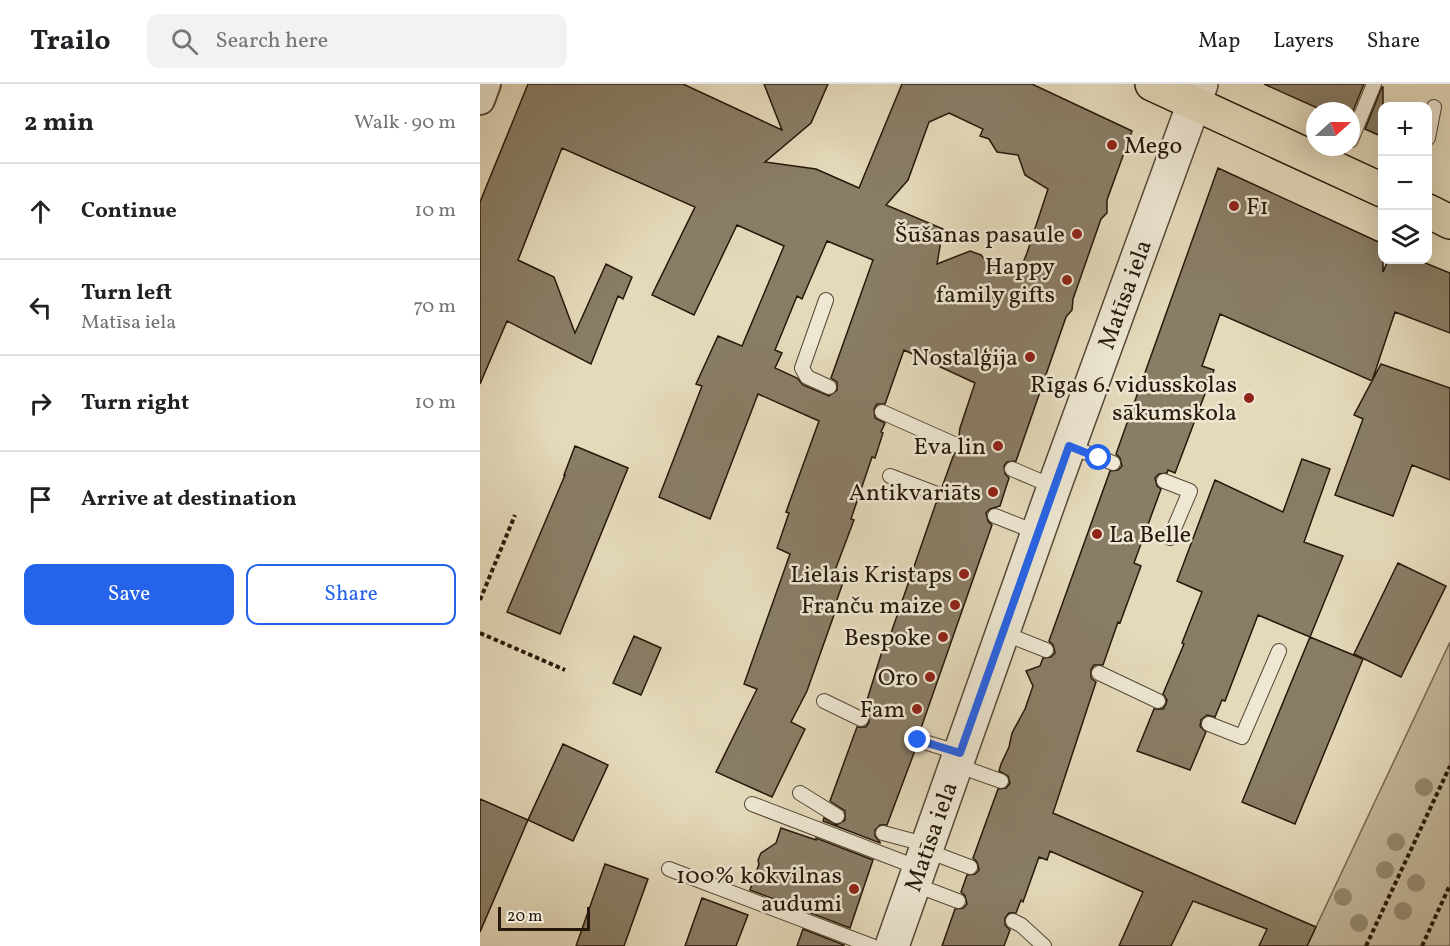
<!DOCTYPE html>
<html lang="en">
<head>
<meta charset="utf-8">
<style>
  :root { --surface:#fff; --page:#f2f2f2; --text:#202124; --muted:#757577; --line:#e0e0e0; --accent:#2563eb }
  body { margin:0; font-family:Vollkorn,serif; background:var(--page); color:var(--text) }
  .controls { position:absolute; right:18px; top:18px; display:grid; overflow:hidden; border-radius:12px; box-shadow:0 6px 24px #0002 }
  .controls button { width:54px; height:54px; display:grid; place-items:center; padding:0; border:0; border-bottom:2px solid var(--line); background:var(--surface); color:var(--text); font:30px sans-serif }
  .compass { position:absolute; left:826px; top:18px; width:54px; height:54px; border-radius:50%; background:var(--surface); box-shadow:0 6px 24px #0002; rotate:69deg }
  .scale { position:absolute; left:18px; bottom:15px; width:92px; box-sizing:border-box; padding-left:6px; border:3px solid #26180a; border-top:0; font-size:16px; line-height:21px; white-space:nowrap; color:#26180a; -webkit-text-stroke:4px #ede7d3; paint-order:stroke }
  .stop { position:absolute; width:18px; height:18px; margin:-14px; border:4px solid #2563eb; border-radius:50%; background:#fff }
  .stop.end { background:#2563eb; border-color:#fff; box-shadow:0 2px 6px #0008 }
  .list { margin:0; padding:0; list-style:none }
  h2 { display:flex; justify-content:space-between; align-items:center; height:78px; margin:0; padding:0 24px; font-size:26px }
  h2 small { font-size:20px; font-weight:400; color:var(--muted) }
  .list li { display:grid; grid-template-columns:39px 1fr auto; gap:18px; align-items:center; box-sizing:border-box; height:96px; padding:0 24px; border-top:2px solid var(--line) }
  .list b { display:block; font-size:22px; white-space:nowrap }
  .list p { margin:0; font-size:20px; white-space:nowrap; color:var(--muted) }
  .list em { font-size:20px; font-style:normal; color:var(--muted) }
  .actions { display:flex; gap:12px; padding:18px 24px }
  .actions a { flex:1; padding:14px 0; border:2px solid var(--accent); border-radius:12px; text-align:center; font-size:21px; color:var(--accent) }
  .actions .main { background:var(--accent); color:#fff }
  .icon { flex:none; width:33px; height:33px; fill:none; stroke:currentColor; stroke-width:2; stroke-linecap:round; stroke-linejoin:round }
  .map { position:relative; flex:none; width:970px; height:862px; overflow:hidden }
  header { display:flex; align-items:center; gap:36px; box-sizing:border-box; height:84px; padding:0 30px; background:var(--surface); border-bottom:2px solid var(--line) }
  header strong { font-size:28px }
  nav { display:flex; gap:33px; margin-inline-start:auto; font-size:21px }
  .search { width:420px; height:54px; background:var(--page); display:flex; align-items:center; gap:15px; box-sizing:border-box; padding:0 21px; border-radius:12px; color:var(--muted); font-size:22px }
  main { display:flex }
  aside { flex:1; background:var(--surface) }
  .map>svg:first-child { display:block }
  .green { fill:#c4b99d; stroke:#756854; stroke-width:1.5 }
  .building { fill:#897d66; stroke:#26180a; stroke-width:1.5; fill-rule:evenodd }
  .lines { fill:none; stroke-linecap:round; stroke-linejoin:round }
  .service-casing { stroke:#564836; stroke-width:16 }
  .minor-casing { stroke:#564836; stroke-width:32 }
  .tertiary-casing { stroke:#564836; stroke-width:36 }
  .primary-casing { stroke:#26180a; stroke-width:36 }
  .path { stroke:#26180a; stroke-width:4; stroke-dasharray:4.5 3; stroke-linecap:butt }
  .service { stroke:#ede7d3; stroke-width:14 }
  .minor { stroke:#ede7d3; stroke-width:28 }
  .tertiary { stroke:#ede7d3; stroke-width:33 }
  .primary { stroke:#e4dabb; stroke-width:33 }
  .tree { fill:#958a72 }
  .route { stroke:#2563eb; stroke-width:8 }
  .poi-dot { fill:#8f2418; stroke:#ede7d3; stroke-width:2 }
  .labels { text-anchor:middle; stroke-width:5; stroke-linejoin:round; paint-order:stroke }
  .poi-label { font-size:24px; fill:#26180a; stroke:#ede7d3; text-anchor:end }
  .street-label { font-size:24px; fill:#26180a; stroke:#ede7d3 }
</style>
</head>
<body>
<header>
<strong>Trailo</strong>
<div class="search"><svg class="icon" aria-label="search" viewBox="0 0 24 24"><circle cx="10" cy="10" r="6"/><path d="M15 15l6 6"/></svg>Search here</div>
<nav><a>Map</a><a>Layers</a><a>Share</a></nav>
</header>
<main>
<aside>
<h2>2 min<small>Walk · 90 m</small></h2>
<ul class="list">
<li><svg class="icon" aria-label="ahead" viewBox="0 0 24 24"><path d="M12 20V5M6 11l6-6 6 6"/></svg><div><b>Continue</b></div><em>10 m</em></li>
<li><svg class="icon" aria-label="left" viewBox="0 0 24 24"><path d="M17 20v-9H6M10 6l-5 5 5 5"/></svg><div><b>Turn left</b><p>Matīsa iela</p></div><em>70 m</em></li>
<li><svg class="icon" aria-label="right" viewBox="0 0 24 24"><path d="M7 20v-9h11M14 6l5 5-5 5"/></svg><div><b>Turn right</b></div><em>10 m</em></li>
<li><svg class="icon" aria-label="arrive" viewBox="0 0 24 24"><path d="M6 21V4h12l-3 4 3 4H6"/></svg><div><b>Arrive at destination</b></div></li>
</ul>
<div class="actions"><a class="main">Save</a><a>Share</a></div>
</aside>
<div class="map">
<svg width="970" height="862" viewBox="0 0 970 862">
  <rect width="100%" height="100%" fill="#e4dabb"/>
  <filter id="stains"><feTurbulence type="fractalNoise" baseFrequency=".00333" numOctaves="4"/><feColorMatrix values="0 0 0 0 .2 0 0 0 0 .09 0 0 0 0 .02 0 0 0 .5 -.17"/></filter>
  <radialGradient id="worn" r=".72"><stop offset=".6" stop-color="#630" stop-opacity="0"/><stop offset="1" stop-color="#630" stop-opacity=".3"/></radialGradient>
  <path class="green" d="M970 558V862H827Z"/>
  <path class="building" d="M48 0H203L302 46 284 0H348L331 39 285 78 336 85 379 104 422 0H552L652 47 627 116V129L621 135 593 215 592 226 586 233 536 377 527 378 524 382 525 390 529 394 520 422 510 425 506 429 508 437 512 441 440 647H435L430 653 429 659 435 664 434 669 407 741H400L395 746V752L400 758V759L343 737 344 734 357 741 365 736V727L350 717 377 643H386L389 638V630L384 626 407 551 410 552 456 419 462 417 466 413V408L462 403 474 370 481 369 484 364V356L479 352 480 344 495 299 424 266 405 320H397L394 325 395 334 405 339 401 348 403 349 395 374 392 373 371 435 374 436 354 489 365 493 353 527 355 528 327 607 311 638 325 645 292 713 236 688 277 605 264 600 310 470 297 464 309 429 306 428 339 337 278 310 230 435 179 413 222 302 216 300 238 252 262 262 304 162 257 141 214 231 172 211 215 123 82 64 38 176 74 193 95 249 126 180 152 193 143 215 138 212 111 280 27 237 0 300V118ZM469 29 503 45 500 52 509 55 517 68 538 71 545 91 568 105 547 169 539 188 505 176 501 171 490 167 457 180 463 145 406 121 428 96 449 38ZM347 157 393 176 351 294 357 298V306L349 312 323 301 317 294 295 284 302 269 295 266 317 212 322 215Z
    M784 0H884L871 32V27H844Z
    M902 3H903V53L885 45Z
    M738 84 903 160V188L908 176H938L970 189V249L915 228 892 297 740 230 722 282 734 286 695 389 688 386 687 389 679 390 675 394 677 402 681 405 654 479 661 482 640 539 638 538 623 581H614L611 586V594L616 598 573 729 836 843 827 862H779L787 845 713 817 691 862H639L663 808 570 767 567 776 559 773 543 818 541 816 536 829H529L525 834V841L530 846 524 862H462L475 825 483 824 487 820 485 812 481 808 487 791 495 790 499 786 497 778 493 774 518 705 526 704 530 699 528 692 519 687 521 680 529 663 532 649 545 625 553 602 546 587 560 582 563 574 571 573 575 569 573 561 569 557 630 387 638 386 642 382 640 374 636 370Z
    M901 280 970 304V396L932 381 913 432 855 411 883 335 874 331Z
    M95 362 148 384 80 550 27 528 85 391H84Z
    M822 375 850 385 824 458 863 472 830 553 778 531 745 617 742 616 735 633 727 631 721 636 720 642 726 648 710 686 657 667 674 625H683L686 620 687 616 683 610 704 560 702 559 722 508 697 497 735 396 803 428Z
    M918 479 966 502 921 593 874 570Z
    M154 552 181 564 161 611 133 599Z
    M830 553 883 575 815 740 762 718Z
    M83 660 128 681 93 757 48 736Z
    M0 715 48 736 0 848Z
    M301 744 336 756V754L393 776 370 844 270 806 279 780 278 776 281 769 296 759Z
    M125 780 168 795 159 820 144 862H96Z
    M222 814 268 831 256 862H205Z
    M323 845 364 861V862H317Z"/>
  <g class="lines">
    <g class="service-casing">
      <path id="service" d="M948 54 954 23
        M871 56 894 0
        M346 216 322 284 327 293 349 303
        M402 328 476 361
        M589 362 633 379
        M532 385 574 403
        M410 392 457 410
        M684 397 710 407 690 454
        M515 432 558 449
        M523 549 566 566
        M619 589 678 617
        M344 617 381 635
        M729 640 762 653 799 567
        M438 656 480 669
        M476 681 521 697
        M320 709 357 732
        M272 720 439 784
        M403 749 448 761
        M445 766 490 783
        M189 785 392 862
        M433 800 478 817
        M533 837 541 841 564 862"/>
    </g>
    <g class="minor-casing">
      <path id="minor" d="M0 16 6 0"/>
    </g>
    <g class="tertiary-casing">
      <g id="tertiary">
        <path id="s1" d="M412 862 574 403 721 0"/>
      </g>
    </g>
    <g class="primary-casing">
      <path id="primary" d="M672 0 902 106
        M948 127 970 138"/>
    </g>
    <path class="path" d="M0 516 35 431
      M0 549 85 586
      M886 862 970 682
      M942 862 970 801"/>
    <use href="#service" class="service"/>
    <use href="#minor" class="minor"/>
    <use href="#tertiary" class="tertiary"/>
    <use href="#primary" class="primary"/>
  </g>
  <g class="tree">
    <circle cx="944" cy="703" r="9"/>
    <circle cx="916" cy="758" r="9"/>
    <circle cx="905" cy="786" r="9"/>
    <circle cx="936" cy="799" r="9"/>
    <circle cx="863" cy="813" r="9"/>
    <circle cx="923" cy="827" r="9"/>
    <circle cx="879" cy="839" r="9"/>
  </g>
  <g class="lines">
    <path class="route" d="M438 656 480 669 589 362 619 374"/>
  </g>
  <g class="poi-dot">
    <circle cx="632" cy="61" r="6"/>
    <circle cx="754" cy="122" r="6"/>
    <circle cx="597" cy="150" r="6"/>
    <circle cx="587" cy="196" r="6"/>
    <circle cx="550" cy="273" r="6"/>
    <circle cx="769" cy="314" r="6"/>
    <circle cx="518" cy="362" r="6"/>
    <circle cx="513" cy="408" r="6"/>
    <circle cx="617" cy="450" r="6"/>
    <circle cx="484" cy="490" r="6"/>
    <circle cx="475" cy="521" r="6"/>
    <circle cx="463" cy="553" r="6"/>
    <circle cx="450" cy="593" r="6"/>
    <circle cx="437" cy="625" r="6"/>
    <circle cx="374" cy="805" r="6"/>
  </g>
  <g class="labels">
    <g class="poi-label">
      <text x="644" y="69" text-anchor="start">Mego</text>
      <text x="766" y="130" text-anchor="start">F1</text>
      <text x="585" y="158">Šūšanas pasaule</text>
      <text x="575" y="190">Happy<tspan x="575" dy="28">family gifts</tspan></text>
      <text x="538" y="281">Nostalģija</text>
      <text x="757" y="308">Rīgas 6. vidusskolas<tspan x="757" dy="28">sākumskola</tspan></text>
      <text x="506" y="370">Eva lin</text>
      <text x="501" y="416">Antikvariāts</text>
      <text x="629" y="458" text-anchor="start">La Belle</text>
      <text x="472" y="498">Lielais Kristaps</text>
      <text x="463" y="529">Franču maize</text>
      <text x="451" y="561">Bespoke</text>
      <text x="438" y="601">Oro</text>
      <text x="425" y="633">Fam</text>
      <text x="362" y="799">100% kokvilnas<tspan x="362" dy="28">audumi</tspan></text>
    </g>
    <g class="street-label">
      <text dy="8" stroke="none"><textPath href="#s1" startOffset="692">Matīsa iela</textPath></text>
      <text dy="8" stroke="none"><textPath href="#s1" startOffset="116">Matīsa iela</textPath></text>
    </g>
  </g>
  <rect width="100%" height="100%" filter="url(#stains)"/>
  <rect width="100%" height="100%" fill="url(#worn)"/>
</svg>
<div class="controls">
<button>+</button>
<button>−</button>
<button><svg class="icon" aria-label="layers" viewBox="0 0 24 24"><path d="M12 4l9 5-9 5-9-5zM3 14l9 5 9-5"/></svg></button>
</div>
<svg class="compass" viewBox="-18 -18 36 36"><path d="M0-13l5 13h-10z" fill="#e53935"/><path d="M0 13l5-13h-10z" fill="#757577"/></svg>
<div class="scale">20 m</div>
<div class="stop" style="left:619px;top:374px"></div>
<div class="stop end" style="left:438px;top:656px"></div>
</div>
</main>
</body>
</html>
